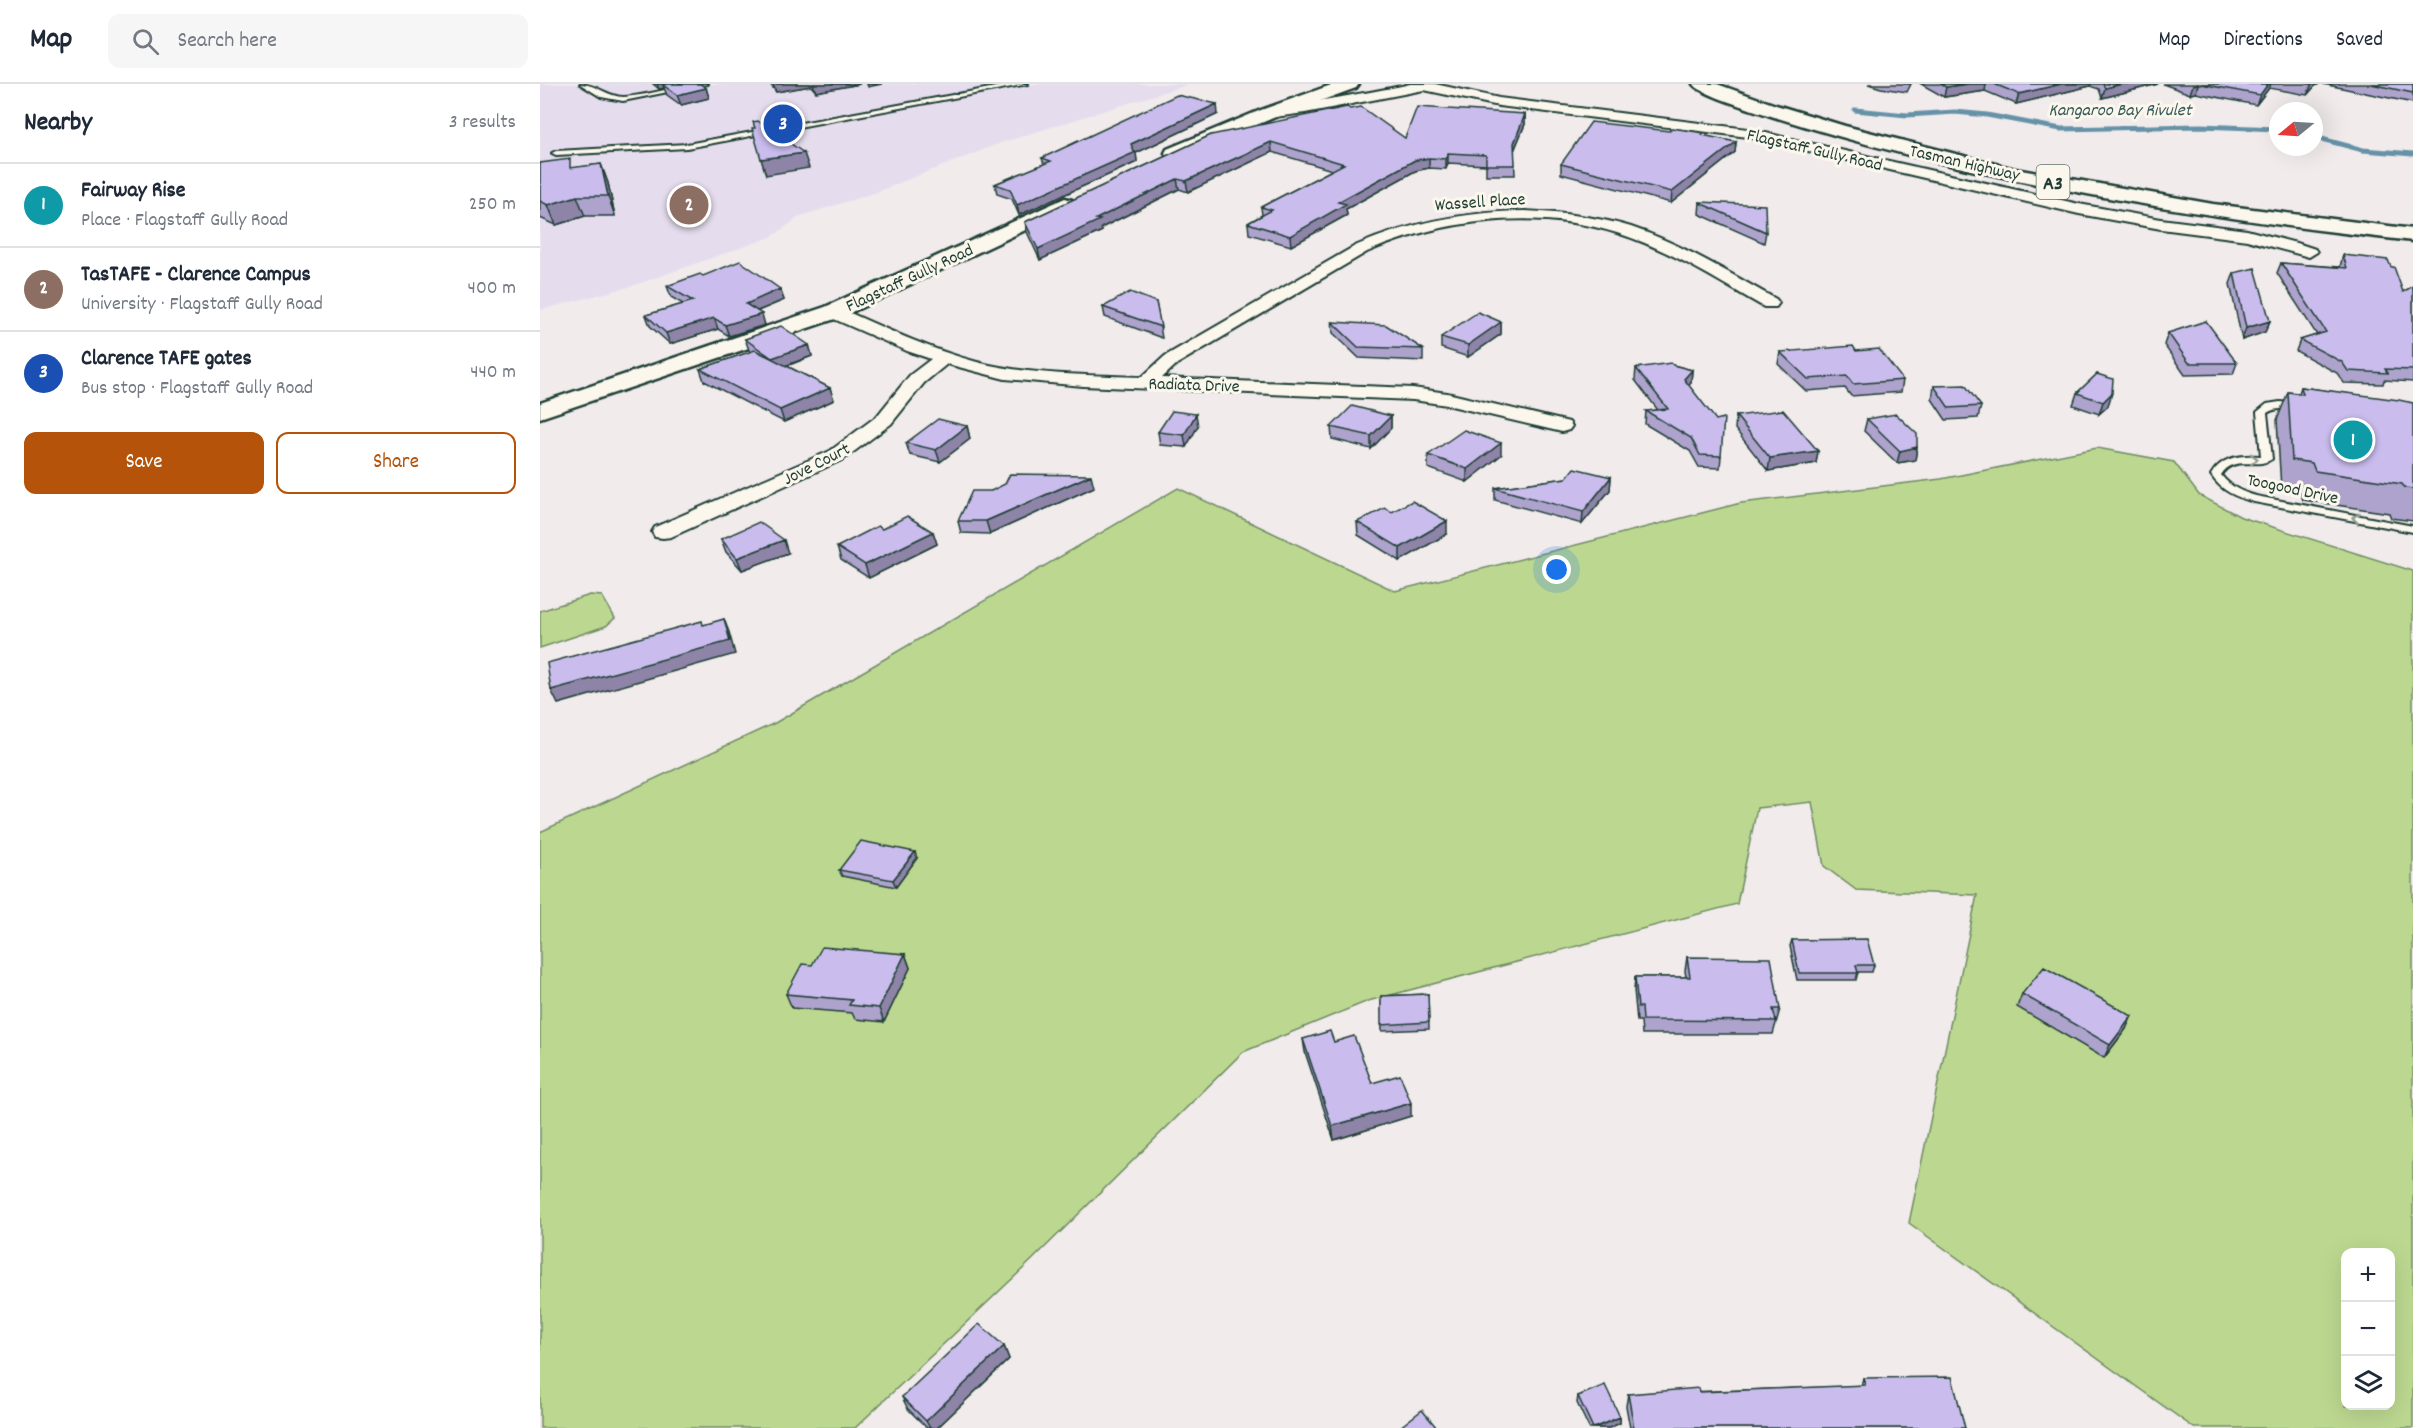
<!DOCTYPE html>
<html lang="en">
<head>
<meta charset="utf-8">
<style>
  :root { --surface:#fff; --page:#f6f6f7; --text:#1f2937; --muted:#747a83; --line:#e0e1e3; --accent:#b45309 }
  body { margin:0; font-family:Dekko,sans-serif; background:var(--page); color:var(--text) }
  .controls { position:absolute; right:18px; bottom:18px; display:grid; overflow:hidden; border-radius:12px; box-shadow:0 6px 24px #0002 }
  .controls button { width:54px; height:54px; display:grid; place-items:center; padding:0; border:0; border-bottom:2px solid var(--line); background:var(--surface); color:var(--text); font:30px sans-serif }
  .compass { position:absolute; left:1729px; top:18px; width:54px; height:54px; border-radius:50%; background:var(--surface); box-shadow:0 6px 24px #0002; rotate:252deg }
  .you { position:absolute; left:1017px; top:486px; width:21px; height:21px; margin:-15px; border:4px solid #fff; border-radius:50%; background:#1a73e8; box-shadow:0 0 0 9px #1a73e833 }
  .badge { display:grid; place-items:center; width:39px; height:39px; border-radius:50%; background:var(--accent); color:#fff; font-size:20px; font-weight:700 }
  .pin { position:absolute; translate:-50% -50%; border:3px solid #fff; box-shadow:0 2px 6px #0006 }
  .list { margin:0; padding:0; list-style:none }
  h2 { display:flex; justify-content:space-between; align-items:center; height:78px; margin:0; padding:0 24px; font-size:26px }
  h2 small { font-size:20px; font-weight:400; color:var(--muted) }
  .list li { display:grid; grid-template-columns:39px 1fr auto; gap:18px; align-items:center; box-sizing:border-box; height:84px; padding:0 24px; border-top:2px solid var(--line) }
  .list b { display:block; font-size:22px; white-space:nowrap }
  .list p { margin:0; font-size:20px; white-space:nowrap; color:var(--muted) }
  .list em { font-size:20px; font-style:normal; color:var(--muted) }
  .actions { display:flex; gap:12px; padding:18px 24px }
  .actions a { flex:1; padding:14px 0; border:2px solid var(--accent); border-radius:12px; text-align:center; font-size:21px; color:var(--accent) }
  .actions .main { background:var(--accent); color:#fff }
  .icon { flex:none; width:33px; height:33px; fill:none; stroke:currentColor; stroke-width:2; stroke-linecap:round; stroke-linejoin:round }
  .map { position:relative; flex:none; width:1873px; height:1344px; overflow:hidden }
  header { display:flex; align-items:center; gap:36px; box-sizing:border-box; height:84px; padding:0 30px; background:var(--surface); border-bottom:2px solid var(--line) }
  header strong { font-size:28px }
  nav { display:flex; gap:33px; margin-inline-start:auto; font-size:21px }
  .search { width:420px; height:54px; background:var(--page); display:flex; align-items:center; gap:15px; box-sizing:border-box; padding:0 21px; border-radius:12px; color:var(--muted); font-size:22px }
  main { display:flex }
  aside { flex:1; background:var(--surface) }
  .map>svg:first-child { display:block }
  .built { fill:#e5dded }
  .green { fill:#bcd890; stroke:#6e8a62; stroke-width:1.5; fill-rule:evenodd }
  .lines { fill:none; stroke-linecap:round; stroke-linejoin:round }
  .stream { stroke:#6592a7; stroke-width:5 }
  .service-casing { stroke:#1f3d34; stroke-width:4 }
  .minor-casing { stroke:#1f3d34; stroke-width:4 }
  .tertiary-casing { stroke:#1f3d34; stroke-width:5 }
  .motorway-casing { stroke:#1f3d34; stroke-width:5 }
  .service { fill:#fbf7ec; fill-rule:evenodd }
  .minor { fill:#fbf7ec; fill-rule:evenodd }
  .tertiary { fill:#fbf7ec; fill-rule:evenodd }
  .motorway { fill:#fbf7ec; fill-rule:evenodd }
  .wall { fill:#aea3cd; stroke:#1f3d34; stroke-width:1.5 }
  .shaded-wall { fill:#8d84a7; stroke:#1f3d34; stroke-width:1.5 }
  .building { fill:#cabdee; stroke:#1f3d34; stroke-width:1.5 }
  .oneway { stroke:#8d9a90 }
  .labels { text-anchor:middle; stroke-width:6; stroke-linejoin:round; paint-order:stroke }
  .far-water-label { font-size:18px; font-style:italic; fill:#36595a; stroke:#fbf7ec }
  .far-street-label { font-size:18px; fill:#1f3d34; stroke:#fbf7ec }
  .shield { fill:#fbf7ec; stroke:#61756b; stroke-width:1.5 }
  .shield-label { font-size:20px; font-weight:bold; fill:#1f3d34 }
</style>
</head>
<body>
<header>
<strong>Map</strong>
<div class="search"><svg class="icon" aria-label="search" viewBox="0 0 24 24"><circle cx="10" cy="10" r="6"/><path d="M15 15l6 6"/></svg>Search here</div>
<nav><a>Map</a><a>Directions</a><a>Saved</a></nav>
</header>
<main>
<aside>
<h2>Nearby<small>3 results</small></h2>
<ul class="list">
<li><span class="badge" style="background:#0f9aa8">1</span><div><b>Fairway Rise</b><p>Place · Flagstaff Gully Road</p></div><em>250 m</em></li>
<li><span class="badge" style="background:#8d6e63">2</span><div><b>TasTAFE - Clarence Campus</b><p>University · Flagstaff Gully Road</p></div><em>400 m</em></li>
<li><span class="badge" style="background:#1a4fb4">3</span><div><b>Clarence TAFE gates</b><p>Bus stop · Flagstaff Gully Road</p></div><em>440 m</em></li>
</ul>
<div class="actions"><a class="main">Save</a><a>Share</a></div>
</aside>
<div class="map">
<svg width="1873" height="1344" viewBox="0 0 1873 1344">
  <rect width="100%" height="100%" fill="#f1ebec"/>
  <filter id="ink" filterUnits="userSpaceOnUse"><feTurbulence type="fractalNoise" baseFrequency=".0167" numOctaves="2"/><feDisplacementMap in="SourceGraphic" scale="12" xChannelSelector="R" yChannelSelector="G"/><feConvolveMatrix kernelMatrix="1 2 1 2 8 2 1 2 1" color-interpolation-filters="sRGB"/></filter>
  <g filter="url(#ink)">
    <path class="built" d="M0 0H650L463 58 334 109 261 132 231 153 92 202 0 226Z"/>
    <path class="green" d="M1557 364 1634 378 1659 411 1701 433 1873 487V1344H1654L1369 1139 1437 811 1316 806 1284 782 1272 718 1217 724 1197 820 828 917 703 968 490 1178 315 1344H0V748L235 639 638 404 855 507 1201 419 1401 395ZM1806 1168H1850V1322H1806Z
      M50 511 62 512 75 534 66 542 0 564V527Z"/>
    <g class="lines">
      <path class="stream" d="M1315 26 1367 31 1415 28 1447 31 1521 45 1660 42 1738 45
        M1774 53 1823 66 1873 70"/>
      <g class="service-casing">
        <path id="service" d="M40 0C56 0 68 13 84 13 113 11 139 0 168 0L83 17 61 13Z
          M472 0H488L147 64 16 71 12 69 16 67 147 60Z
          M1740 318 1761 320 1766 323C1755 330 1740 320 1727 329L1732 375C1717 386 1694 370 1681 391 1690 403 1702 408 1716 412L1873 442V448L1714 418C1696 413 1681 407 1671 391 1682 372 1701 371 1721 372L1717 328 1727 320Z"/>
      </g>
      <g class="minor-casing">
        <path id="minor" d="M870 0H895L959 14 1208 45 1539 120 1621 135 1707 146 1760 160 1775 165 1777 168 1769 173 1707 156 1621 145 1539 130 1208 53 959 22 884 6 765 29 727 34 720 30C726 24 850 6 870 0Z
          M985 127C1021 129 1056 132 1091 143 1142 160 1189 189 1236 215L1239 219 1236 223H1224C1176 196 1129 165 1077 149 995 124 904 135 827 168L637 280 622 294 873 304 907 309 1029 338 1032 342 1029 346 1022 348 907 321 873 316 543 302 465 295 407 280 384 299 351 340 304 375 131 453 123 454 115 453 112 448 115 443 290 367 337 332 370 291 391 275 367 267 287 232 284 228 287 224H299C344 244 389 265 437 278 486 291 550 291 602 293L625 272 815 162C870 138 925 128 985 127Z"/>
      </g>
      <g class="tertiary-casing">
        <path id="tertiary" d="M794 0H819L816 4 733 34 641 73H627L625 69 627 65 721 26Z
          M525 114 532 116 535 120 532 124 301 233 0 334V319L285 223Z"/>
      </g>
      <g class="motorway-casing">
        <path id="motorway" d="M1153 0H1177L1236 21 1305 42 1475 85 1673 120 1873 145V157C1655 133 1438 98 1228 31 1214 26 1160 10 1153 0Z"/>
      </g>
      <use href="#service" class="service"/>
      <use href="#minor" class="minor"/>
      <use href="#tertiary" class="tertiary"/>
      <use href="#motorway" class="motorway"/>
    </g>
    <path class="wall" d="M113 0H160L166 4 169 14 141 21 127 11 124 4 119 5Z
      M230 0H320L276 8 271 2 236 8Z
      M1328 0H1371L1367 8 1341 4Z
      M1381 0H1618L1562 14 1559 5 1550 2 1476 20 1445 7 1404 13Z
      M1623 0H1779L1775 2 1767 11 1729 4 1716 21 1656 9 1650 10Z
      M1783 0H1873V19Z
      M678 30 596 69 597 78 479 131 472 115 457 110 455 100 504 80 502 74Z
      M985 30V40L974 67 975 91H946V81L908 79 906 85 889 84 875 87 806 125 807 131 751 162 709 150 708 139 722 131 721 123 792 86 732 68 648 108 639 105 561 144 562 147 500 176 487 148 485 138 671 51 865 54Z
      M1164 52 1196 58 1195 68 1131 119 1021 90V80Z
      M0 79 34 84 61 80 68 99 75 132H45L16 141 0 134Z
      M1160 118 1226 148 1224 159 1159 130Z
      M1803 171 1851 183 1863 208 1873 202V298L1844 296 1843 300 1804 299 1797 289 1756 267 1760 256 1777 251 1737 189 1741 179 1800 183Z
      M1694 189 1730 237 1725 248 1702 256 1690 200Z
      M163 192 240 205 244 216 218 227 225 241 189 252 178 245 130 260 110 242 106 231 143 220 131 213 127 202Z
      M616 218 622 254 565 233 563 223Z
      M792 238 883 265V277L819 274 793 249Z
      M961 238V250L928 273 901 264V253Z
      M1628 249 1697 279 1693 290 1645 291 1624 261Z
      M205 255 269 261 272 272 247 282 290 304 294 316 244 338 164 297 160 285 210 268 209 266Z
      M1316 267 1363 296 1361 308 1311 312 1305 304 1266 307 1238 280 1240 268Z
      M1133 281 1152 286 1151 298 1148 301 1181 372 1180 384 1159 383 1150 367 1105 340 1106 327 1118 326 1095 296 1096 284Z
      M1557 290 1568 322 1559 330 1533 321 1537 309Z
      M1394 302 1441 322 1438 334 1406 336 1392 315Z
      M1761 303 1873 319V437L1851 434 1849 429 1763 416 1760 408 1741 405 1737 336 1748 308 1759 309Z
      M851 332V344L831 365 792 355 791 343Z
      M1196 332 1278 367 1276 379 1228 387 1195 345Z
      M1327 335 1377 363 1375 376 1357 379 1324 347Z
      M427 342 430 355 400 378 370 371 366 359Z
      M658 342 646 363 620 361 618 348Z
      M888 371H961L927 398 888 384Z
      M1071 393 1070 406 1042 440 955 416V404L1026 394Z
      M554 403 450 450 421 449 418 437 451 407Z
      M852 428 907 450 860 477 818 451 817 438Z
      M342 445 393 448 397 460 329 494 301 476 297 463Z
      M181 455 248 469 202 486 186 468Z
      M377 774 356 803 302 792 299 786Z
      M1252 856 1334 881 1332 888H1318L1316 896H1257L1250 862Z
      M365 870 370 884 344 938 315 935 312 929 252 924 246 910 272 881Z
      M1147 873 1240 925 1233 950H1102L1101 937H1097L1094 906 1095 893H1146L1145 887Z
      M888 910 889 945 842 947 841 912Z
      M1482 910 1586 945 1564 974 1477 923Z
      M763 955 794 958 832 999 871 1032 794 1056 765 968Z
      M464 1262 469 1275 397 1344H387L368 1325 362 1313Z
      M1323 1294 1425 1344H1090L1086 1322 1088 1310 1321 1302Z
      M1038 1312 1080 1333V1339L1069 1344H1049L1037 1319Z"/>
    <path class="shaded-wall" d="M117 0H145L123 1 124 4 119 5Z
      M233 0H270L271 2 236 8Z
      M273 0H320L276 8Z
      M327 0H342L328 3Z
      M1428 0H1446L1445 7 1404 13 1406 3Z
      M1521 0H1551L1550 2 1476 20 1479 10Z
      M1582 0H1618L1562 14 1565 4Z
      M1658 0 1656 9 1650 10 1653 1Z
      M1728 0H1731L1729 4 1716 21 1720 11Z
      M1772 0H1779L1775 2 1767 11Z
      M166 4 169 14 141 21 137 11Z
      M677 20 678 30 596 69 597 78 479 131 477 121 591 60Z
      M985 30V40L973 69 974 59Z
      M731 58 732 68 648 108 646 97Z
      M1196 58 1195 68 1131 119 1132 108Z
      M264 69 269 84 226 91 221 75Z
      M908 69V79L906 85V75Z
      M889 74V84L875 87 806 125 807 131 751 162 750 152 798 118 875 76Z
      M61 80 68 99 75 132 68 112Z
      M637 95 639 105 561 144 562 147 500 176 498 165 556 135Z
      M37 112 45 132 16 141 8 121Z
      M240 205 244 216 210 230 206 220Z
      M222 230 225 241 189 252 185 241Z
      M174 234 178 245 130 260 126 249Z
      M1730 237 1725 248 1702 256 1706 244Z
      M961 238V250L928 273V261Z
      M269 261 272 272 236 285 232 274Z
      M1152 286 1151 298 1142 307 1144 295Z
      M290 304 294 316 244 338 240 326Z
      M1572 309 1568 322 1559 330 1563 318Z
      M656 330 658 342 646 363 644 351Z
      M851 332V344L831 365V352Z
      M427 342 430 355 400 378 396 366Z
      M961 359V371L927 398V385Z
      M1377 363 1375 376 1357 379 1360 367Z
      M1278 367 1276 379 1228 387 1230 374Z
      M551 391 554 403 450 450 446 437Z
      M1071 393 1070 406 1042 440 1043 428Z
      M907 437V450L860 477V464Z
      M393 448 397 460 329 494 325 481Z
      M244 456 248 469 202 486 197 474Z
      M184 535 189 548 195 570 18 620 11 606Z
      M375 768 377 774 356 803 353 796Z
      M365 870 370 884 344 938 339 924Z
      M1592 932 1586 945 1564 974 1570 961Z
      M871 1019V1032L794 1056 792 1042Z
      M464 1262 469 1275 397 1344H390L386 1337Z
      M1080 1333V1339L1069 1344H1054Z"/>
    <path class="building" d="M127 0H160L166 4 137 11 123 1Z
      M1400 0H1428L1406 3Z
      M1454 0H1521L1479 10Z
      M1563 0H1582L1565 4Z
      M1661 0H1728L1720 11Z
      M1831 0H1873V9Z
      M637 11 677 20 591 60 594 68H596L477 121 470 105 455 100 511 77 502 74Z
      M807 23 810 25 821 23 865 54 877 23 985 30 974 59 975 81H946V71L908 69 906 75 889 74 875 76 798 118 806 120 750 152 708 139 732 126 721 123 804 80 731 58 646 97 637 95 556 135 560 136 498 165 485 138 671 51Z
      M218 37 264 69 221 75 212 44H215L213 38Z
      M1051 38 1129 47 1132 44 1164 49 1162 51 1196 58 1132 108 1021 80Z
      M30 75V84L61 80 68 112H37L8 121 0 117V79Z
      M1160 118 1225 121 1226 148 1160 119Z
      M1803 171 1848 176 1851 183H1854L1863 208 1873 202V286L1845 285 1848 289 1808 287 1802 278 1760 256 1786 248 1741 179 1807 184Z
      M200 177 240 205 206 220 222 230 185 241 174 234 126 249 106 231 153 217 127 202 160 190 163 192Z
      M1715 184 1730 237 1706 244 1694 189Z
      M590 208 616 218 621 243 563 223Z
      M938 228 961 238 928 261 901 253Z
      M1666 237 1697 279H1649L1628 249Z
      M792 238 846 241 883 265 818 263Z
      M241 242 269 261 232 274 205 255Z
      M1313 262 1316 267 1339 265 1363 296 1313 300 1307 292 1268 295 1240 268Z
      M215 266 290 304 240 326 160 285Z
      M1131 279 1133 281 1152 286 1144 295 1176 336 1184 334 1181 372 1160 371 1151 354 1106 327 1128 325 1096 284Z
      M1557 290 1573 295 1572 309 1563 318 1537 309Z
      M1425 301 1441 322 1409 324 1394 302Z
      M1761 303 1859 316 1873 319V405L1865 404 1862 400 1775 387 1772 379 1752 376 1748 308 1763 310Z
      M812 322 851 332 831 352 791 343Z
      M1243 326 1278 367 1230 374 1196 332Z
      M632 327 656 330 644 351 618 348Z
      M1356 330 1377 350V363L1360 367 1327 335Z
      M398 335 427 342 396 366 366 359Z
      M924 346 961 359 927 385 888 371Z
      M1034 384 1071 393 1043 428 955 404 1026 394Z
      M470 390 551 391 446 437H418L432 407H451L465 400Z
      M872 417 907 437 860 464 817 438 845 424 852 428Z
      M367 432 393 448 325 481 297 463 338 442 342 445Z
      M219 438 244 456 197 474 181 455Z
      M184 535 190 557 11 606 7 579 162 537 163 541Z
      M321 757 375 768 353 796 299 786Z
      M1327 855 1334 881H1316L1318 889H1259L1252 856Z
      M282 863 365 870 339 924 309 921 312 916 246 910 262 880 272 881Z
      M1147 873 1231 874 1240 925H1233L1236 937 1103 936 1102 923H1098L1095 893H1150Z
      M1504 883 1592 932 1570 961 1482 910Z
      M888 910 889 938 841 941V912Z
      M790 947 794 958 814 952 832 999 860 991 871 1019 792 1042 763 955Z
      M439 1240 464 1262 386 1337 362 1313Z
      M1412 1293 1425 1344H1094L1088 1310 1159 1304 1160 1308 1325 1301 1323 1294Z
      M1065 1301 1080 1333 1053 1344 1038 1312Z
      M882 1326 897 1344H859Z"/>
    <defs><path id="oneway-chevron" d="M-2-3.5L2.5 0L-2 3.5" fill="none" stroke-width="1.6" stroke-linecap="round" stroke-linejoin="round" transform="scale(1.5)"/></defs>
    <g class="oneway">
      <use href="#oneway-chevron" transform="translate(1714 375) rotate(-2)"/>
      <use href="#oneway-chevron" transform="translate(1816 434) rotate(-169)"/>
    </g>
  </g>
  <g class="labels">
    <g class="far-water-label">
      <text x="1580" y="31">Kangaroo Bay Rivulet</text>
    </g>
    <g class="far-street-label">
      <text transform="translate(1275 65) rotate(13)" y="6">Flagstaff Gully Road</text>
      <text transform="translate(1425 78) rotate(13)" y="6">Tasman Highway</text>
      <text transform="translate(940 117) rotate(-4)" y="6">Wassell Place</text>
      <text transform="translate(369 193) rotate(-25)" y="6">Flagstaff Gully Road</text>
      <text transform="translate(654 300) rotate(2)" y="6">Radiata Drive</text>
      <text transform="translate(276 379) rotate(-27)" y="6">Jove Court</text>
      <text transform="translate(1753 404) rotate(12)" y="6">Toogood Drive</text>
    </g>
    <rect class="shield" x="1496.5" y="81" width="33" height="34" rx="4.5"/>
    <g class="shield-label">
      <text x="1513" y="105">A3</text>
    </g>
  </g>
</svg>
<div class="controls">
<button>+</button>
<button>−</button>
<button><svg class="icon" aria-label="layers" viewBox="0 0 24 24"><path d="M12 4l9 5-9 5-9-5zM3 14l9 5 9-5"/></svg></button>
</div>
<svg class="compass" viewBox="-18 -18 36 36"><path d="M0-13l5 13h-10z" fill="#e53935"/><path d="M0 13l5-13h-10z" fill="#747a83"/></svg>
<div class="you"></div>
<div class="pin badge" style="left:1813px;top:356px;background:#0f9aa8">1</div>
<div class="pin badge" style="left:149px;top:121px;background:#8d6e63">2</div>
<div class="pin badge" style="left:243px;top:40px;background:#1a4fb4">3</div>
</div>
</main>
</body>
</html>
